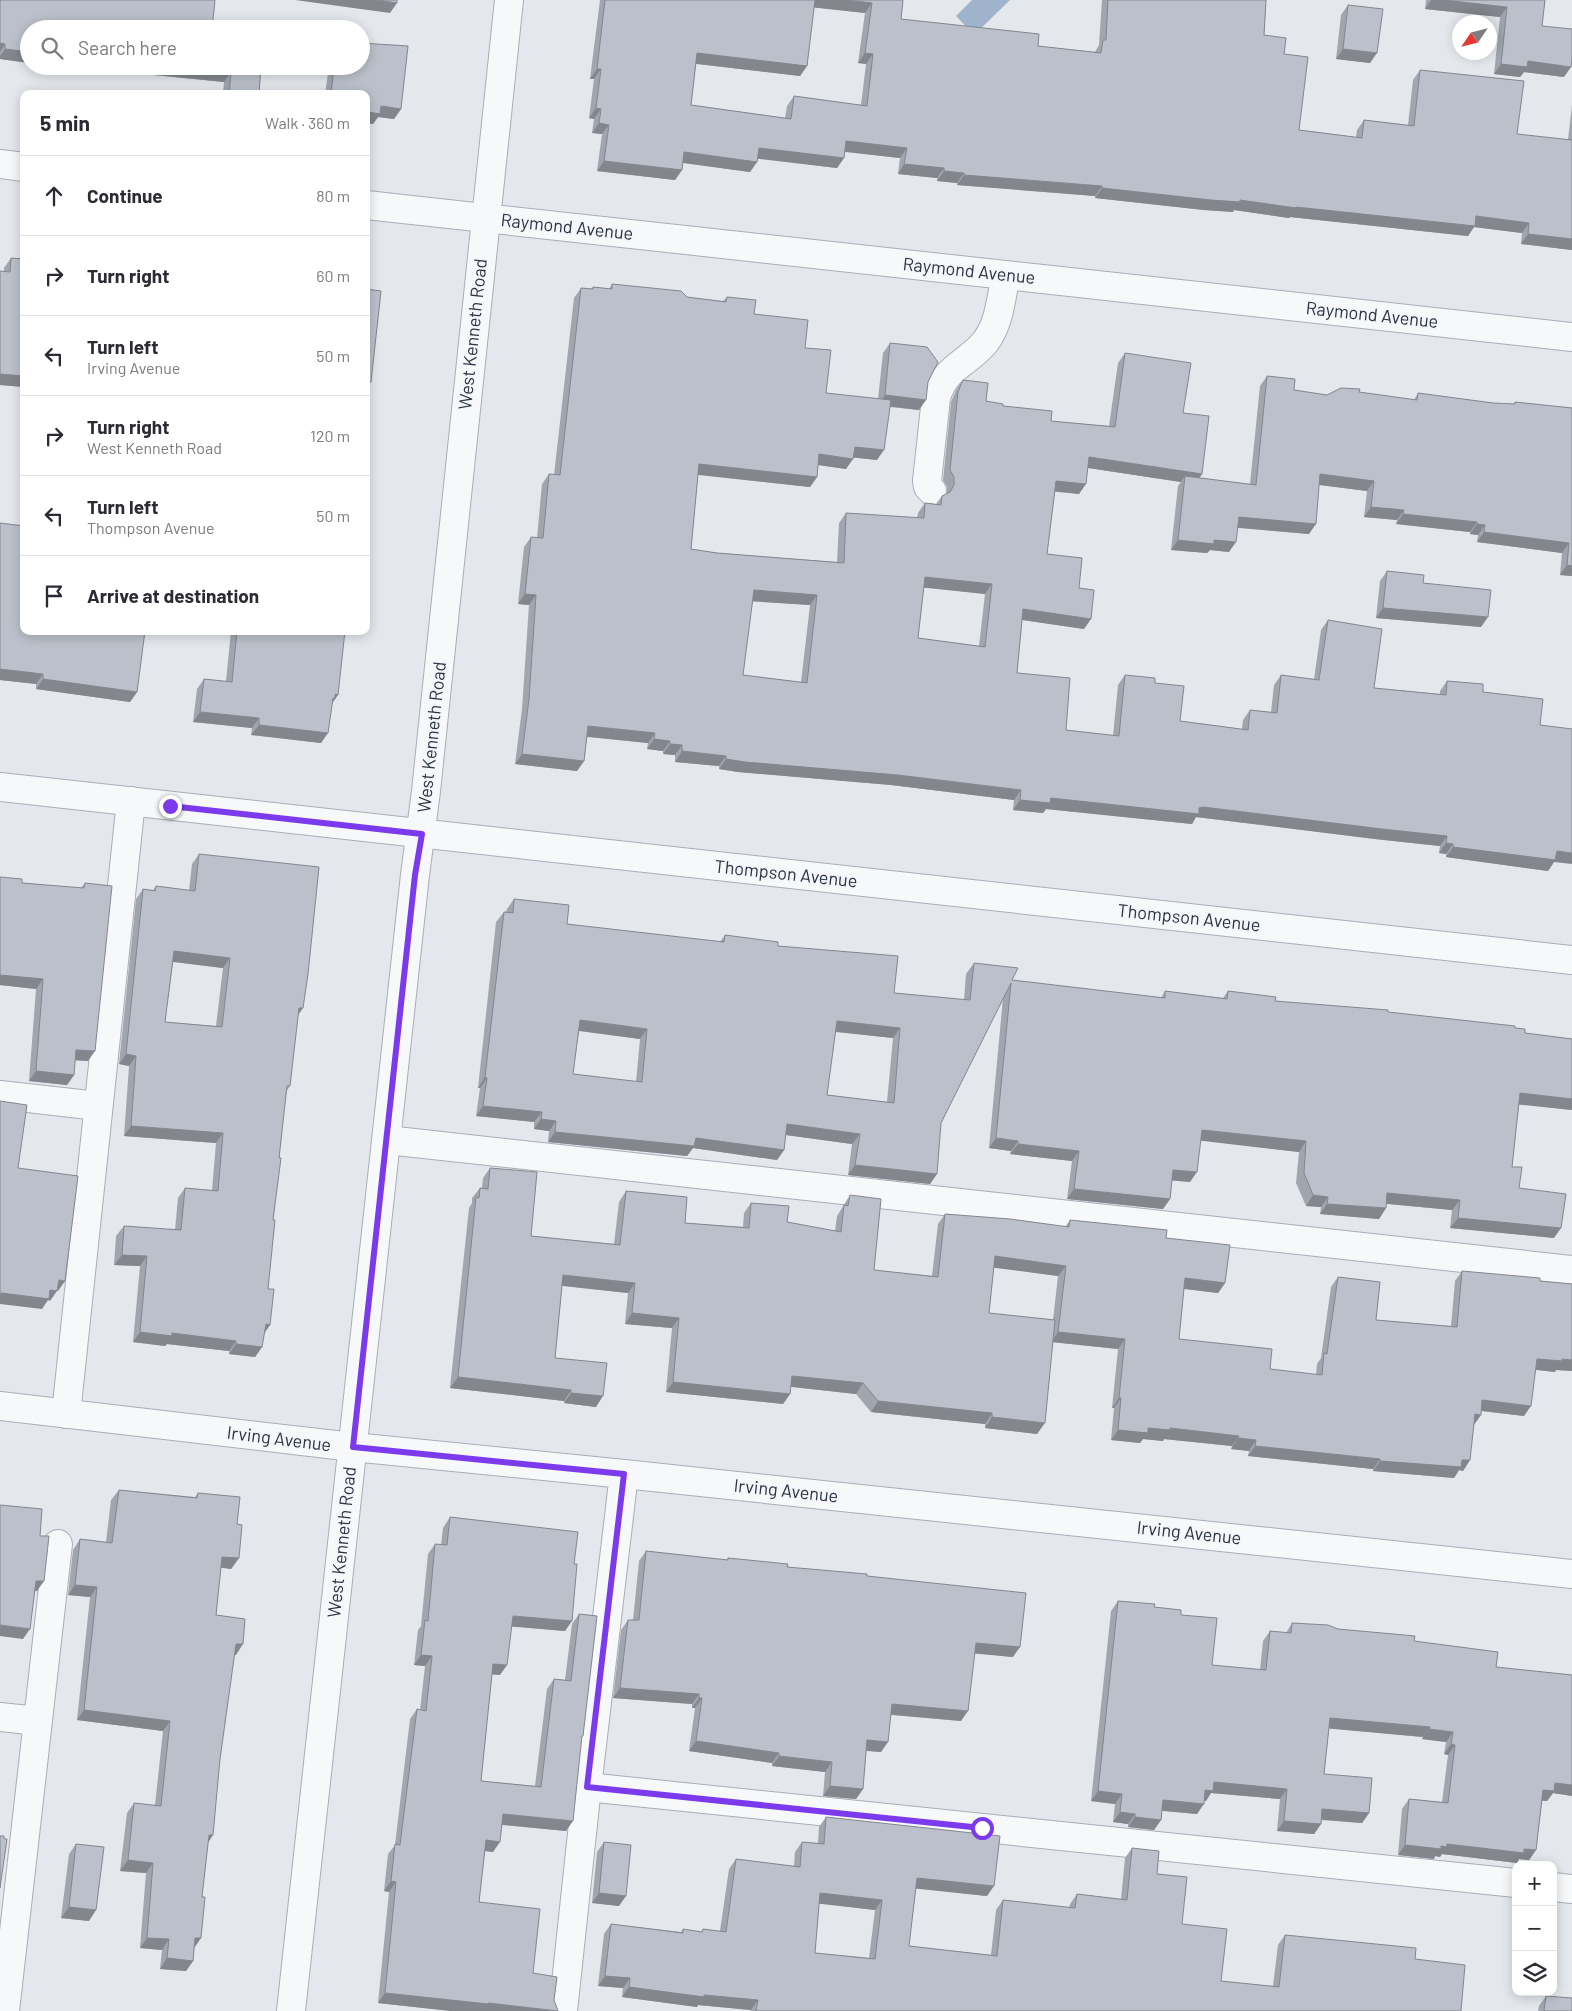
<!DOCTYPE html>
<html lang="en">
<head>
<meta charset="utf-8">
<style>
  :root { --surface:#fff; --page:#f7f7f7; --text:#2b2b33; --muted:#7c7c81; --line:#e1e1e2 }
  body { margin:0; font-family:Barlow,sans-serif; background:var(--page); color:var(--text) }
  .controls { position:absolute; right:15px; bottom:15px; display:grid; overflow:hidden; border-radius:10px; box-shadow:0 2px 12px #0003 }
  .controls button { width:45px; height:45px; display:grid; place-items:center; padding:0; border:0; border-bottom:1px solid var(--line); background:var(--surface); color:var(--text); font:25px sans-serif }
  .compass { position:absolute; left:1452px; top:15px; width:45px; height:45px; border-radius:50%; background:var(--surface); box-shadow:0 2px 12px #0003; rotate:235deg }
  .stop { position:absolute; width:15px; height:15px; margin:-11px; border:4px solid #7c3aed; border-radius:50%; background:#fff }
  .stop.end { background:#7c3aed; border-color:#fff; box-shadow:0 1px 5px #0008 }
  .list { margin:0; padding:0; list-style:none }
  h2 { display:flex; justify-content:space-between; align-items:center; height:65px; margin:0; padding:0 20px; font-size:21px }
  h2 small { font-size:16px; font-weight:400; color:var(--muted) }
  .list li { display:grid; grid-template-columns:32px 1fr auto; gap:15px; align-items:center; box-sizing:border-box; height:80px; padding:0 20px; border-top:1px solid var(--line) }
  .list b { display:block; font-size:19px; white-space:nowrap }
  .list p { margin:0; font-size:16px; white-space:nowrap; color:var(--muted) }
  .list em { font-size:16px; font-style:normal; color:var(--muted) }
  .icon { flex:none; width:28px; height:28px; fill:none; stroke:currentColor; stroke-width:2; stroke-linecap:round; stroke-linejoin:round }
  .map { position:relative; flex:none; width:1572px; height:2011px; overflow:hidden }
  .search { position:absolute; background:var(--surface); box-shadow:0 2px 12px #0003; left:20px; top:20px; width:350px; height:55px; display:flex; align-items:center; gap:12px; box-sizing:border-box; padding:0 18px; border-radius:28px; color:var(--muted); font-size:19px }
  .panel { position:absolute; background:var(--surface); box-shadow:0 2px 12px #0003; left:20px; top:90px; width:350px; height:545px; border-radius:10px }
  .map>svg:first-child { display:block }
  .water { fill:#9fb4cc }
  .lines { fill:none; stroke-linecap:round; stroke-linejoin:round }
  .minor-casing { stroke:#a9aeb7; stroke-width:30 }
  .minor { stroke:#f7f8fa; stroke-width:28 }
  .wall { fill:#a1a5ae; fill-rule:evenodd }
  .shaded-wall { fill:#83868d }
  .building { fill:#bbc0ca; stroke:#83868d; fill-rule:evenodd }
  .route { stroke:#7c3aed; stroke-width:6 }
  .labels { text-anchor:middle; stroke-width:4; stroke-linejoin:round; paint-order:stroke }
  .street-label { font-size:18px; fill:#2b3445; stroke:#f4f6f9 }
</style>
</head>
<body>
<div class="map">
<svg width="1572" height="2011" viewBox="0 0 1572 2011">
  <rect width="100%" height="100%" fill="#e4e7ec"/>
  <path class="water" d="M972 0H1010L974 35 956 16Z"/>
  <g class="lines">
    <g class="minor-casing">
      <path id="minor" d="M0 164 24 167
        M366 205 1572 337
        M932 491 928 487 927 481 936 398C945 366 968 364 986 341 1000 322 1001 297 1006 275
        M0 787 1572 960
        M0 1095 98 1106
        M387 1140 1572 1270
        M0 1406 353 1447 624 1474 1572 1574
        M66 1414 131 801
        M0 1717 38 1721
        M587 1787 1516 1883
        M1553 1887 1572 1889
        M5 2011 58 1544
        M291 2011 415 875 426 791 509 0
        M563 2011 587 1787 624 1474"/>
    </g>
    <use href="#minor" class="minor"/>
  </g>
  <path class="wall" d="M0 0 29 29V63L0 59Z
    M600 0H903L901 19 1038 46 1095 52 1096 50 1099 45 1102 0H1266L1264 35 1284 54 1299 130 1356 137 1357 130 1364 120 1408 125 1413 80 1420 70 1517 134 1568 140 1572 105V250L1521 244 1522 233 1474 227 1468 236 1290 217 1289 218 1234 210 1233 212 1204 210 1095 198V196L957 185V183L937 181V178L898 174 900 158 845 152 844 158 837 168 758 158 757 162 750 172 683 163 682 170 675 180 597 171 602 134 592 133 594 119 589 118 594 79H590ZM814 7 865 13 858 63 866 64 861 105 794 96 787 106 785 118 691 105 696 64 800 76 807 66Z
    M1426 0H1545L1542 26 1564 77 1524 72 1520 77 1494 74 1500 17 1425 9Z
    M1348 5 1370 63 1336 59 1341 15Z
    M89 66H261L259 94H223L224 82 144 74V73Z
    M329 66H361L401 109 394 119 378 117 373 124 367 123 366 94H325Z
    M11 258 24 259V387L0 385 4 271V268Z
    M612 284 687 297 723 301 727 297 754 314 805 348 826 393 878 399 883 353 890 343 928 382 919 410 890 407 877 460 853 457 846 469 818 465 817 477 810 487 698 475 691 549 717 553 837 562 839 523 846 513 917 518 918 513 925 503 936 504 942 496 947 494V487L943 480 951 402 956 390 963 380 986 401 1051 421 1109 426 1118 363 1125 353 1183 413 1202 474 1199 478 1250 484 1260 386 1267 376 1294 390 1327 395 1359 392 1414 400 1418 393 1493 403 1514 404 1515 402 1572 408V576L1560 575 1562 553 1477 542 1478 535 1470 534V532L1396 524 1397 520 1364 517 1367 491 1319 485 1309 534 1238 528 1229 552 1210 550 1207 553 1171 550 1178 486 1181 482 1088 468 1079 494 1055 491 1047 554 1079 588 1084 629 1022 620 1017 673 1066 730 1113 736 1118 685 1125 675 1155 683 1180 721 1242 729 1243 720 1250 710 1271 712 1274 685 1281 675 1314 679 1321 630 1328 620 1374 688 1440 694V691L1447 681 1483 692 1540 725 1554 862 1548 871 1446 857V854L1439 853 1440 846 1375 839 1196 817 1192 824 1046 809 1043 813 1013 810 1014 800 891 785 738 772 719 769V766L675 762V755L663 754V751L647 749 648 743 587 737 584 761 577 771 515 764 522 709 529 605 518 604 524 547 531 537 537 538 542 484 549 474 554 475 574 298 581 288 591 289 593 287 609 289ZM924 587 985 594 979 646 918 638ZM752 601 810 605 801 682 743 675Z
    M0 523 137 692 130 702 36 689V684L0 680Z
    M1387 571 1423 583 1481 627 1376 618 1380 581Z
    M231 631H345L332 704 321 743 251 735 252 728 193 722 197 689 204 679 226 681Z
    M199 854 303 1008 298 1014 290 1086 286 1092 273 1220 268 1289 270 1325 264 1333 262 1347 255 1357 229 1354V1351L167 1344 165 1346 133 1342 140 1266 114 1265 116 1236 124 1226 175 1230 178 1198 185 1188 212 1190 216 1143 124 1136 129 1066 119 1064 136 899 143 889 153 890 156 886 189 891 192 864ZM173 962 223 968 216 1026 165 1022Z
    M0 877 22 883 81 888 85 883 88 1061 75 1060 74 1075 67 1085 29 1081 36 989 0 985Z
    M514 899 567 924 720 942 725 935 778 946 894 993 964 1000 966 974 974 963 1012 980 1161 998 1165 991 1223 998 1228 991 1275 1001 1388 1012 1515 1028 1525 1033 1572 1039V1110L1519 1104 1512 1167 1519 1188 1554 1238 1450 1228 1452 1210 1386 1204V1208L1379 1219 1320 1214 1321 1207 1306 1206 1296 1183 1299 1152 1201 1140 1190 1182 1172 1180 1170 1199 1163 1209 1067 1199 1072 1161 1010 1154 1011 1151 989 1148 1003 998 941 1123 930 1184 848 1175 852 1144 785 1135 784 1150 777 1160 693 1148 687 1156 548 1142 549 1131 534 1129V1122L476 1116 480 1088H478L496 922 504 912H506L507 909ZM579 1031 640 1039 636 1082 573 1074ZM835 1032 893 1038 887 1102 827 1095Z
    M490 1168 531 1236 614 1244 619 1202 626 1191 685 1223 743 1227 744 1213 751 1203 787 1222 835 1231 837 1216 850 1195 874 1270 932 1276 938 1224 945 1214 1065 1227 1070 1220 1166 1238 1225 1283 1218 1293 1184 1289 1179 1339 1270 1369 1316 1375 1317 1364 1321 1358 1331 1287 1338 1277 1376 1320 1451 1326 1455 1281 1462 1271 1540 1281 1572 1284V1371L1556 1370 1555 1372 1536 1370 1524 1416 1481 1411 1473 1425 1470 1460 1463 1471 1459 1470 1454 1478 1373 1471V1469L1248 1456 1249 1451 1231 1449 1232 1446 1164 1439 1163 1441 1143 1439 1140 1443 1111 1440 1114 1408H1112L1118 1349 1053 1342 1037 1434 985 1428V1424L871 1412 856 1394 791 1387 790 1394 783 1404 666 1392 672 1328 625 1324 628 1293 562 1286 555 1358 596 1407 564 1403V1401L450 1388 469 1208 472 1203V1198L480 1188H482L483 1178ZM994 1267 1058 1276 1053 1320 989 1313Z
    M119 1490 195 1497 198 1493 237 1524 239 1558 231 1569 221 1567 216 1615 236 1655 234 1654 208 1843 202 1897 201 1938 194 1948 193 1961 186 1971 160 1969 162 1950 140 1948 146 1873 120 1871 127 1813 134 1803 155 1805 163 1731 77 1720 90 1597 68 1595 73 1550 80 1539 106 1542 111 1500Z
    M450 1517 565 1631 512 1626 500 1675 492 1674 481 1781 535 1786 547 1689 554 1679 565 1680 572 1624 579 1614 581 1739 566 1831 502 1825 493 1852 485 1851 479 1902 533 1973 554 2000 558 2011H451L378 2003 389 1892 384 1891 388 1854 395 1845 410 1719 417 1709 420 1710 425 1666 414 1665 418 1630 421 1626 428 1554 435 1544 441 1545 443 1528Z
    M646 1551 727 1560 728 1558 787 1567 867 1576 1013 1657 975 1653 961 1721 891 1715 881 1752 866 1751 863 1789 856 1799 823 1796 825 1772 772 1766V1763L689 1751 695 1708H692V1704L613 1698 621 1630 628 1620H633L639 1561Z
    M1118 1601 1154 1607 1181 1615 1212 1665 1260 1670 1263 1641 1270 1631 1286 1633 1292 1623 1338 1629 1414 1641 1496 1667 1572 1675V1796L1553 1793 1547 1801H1542L1536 1850 1529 1860 1519 1859 1517 1863 1442 1854 1440 1857 1435 1856 1434 1859 1398 1855 1402 1809 1409 1799 1442 1802 1448 1755 1444 1754 1446 1742 1422 1739 1423 1737 1329 1728 1324 1774 1369 1813 1362 1823 1321 1820V1824L1314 1834 1277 1831 1280 1799 1211 1793 1206 1801 1205 1800 1197 1814 1162 1811 1161 1820 1154 1830 1128 1827V1824L1113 1822 1115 1804 1091 1801 1111 1611Z
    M826 1817 987 1896 916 1888 909 1946 991 1955 996 1910 1003 1900 1069 1908 1070 1904 1077 1894 1121 1899 1125 1858 1132 1848 1157 1874 1182 1924 1221 1981 1273 1986 1278 1945 1285 1935 1415 1959 1461 2011H750L751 2010 698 2005 697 2007 622 1997 623 1988 598 1986 604 1934 611 1924 681 1932 683 1929 701 1932 703 1929 720 1931 729 1869 736 1859 794 1866 795 1852 802 1842 818 1843 819 1827ZM819 1903 875 1910 869 1958 815 1953Z
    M604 1842 619 1906 592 1903 597 1852Z
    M76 1844 89 1921 61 1918 69 1854Z
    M1546 1996 1572 2011H1538L1539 2006Z"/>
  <path class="shaded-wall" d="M295 0H377L397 3 390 13Z
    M814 0H846L872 3 865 13 809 7Z
    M1431 0H1443L1507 7 1500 17 1425 9Z
    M0 43 5 44 0 52Z
    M5 49 29 52V63L0 59V56Z
    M1343 49 1377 53 1370 63 1336 59Z
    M697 53 807 66 800 76 690 63Z
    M865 53 873 54 866 64 858 63Z
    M1528 61 1571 67 1564 77 1524 72 1520 77 1494 74 1501 64Z
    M89 66H149L144 73Z
    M150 66H171L231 72 224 82 144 74Z
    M597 69H601L594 79H590Z
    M381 106 401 109 394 119 378 117 373 124 366 123 369 112Z
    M596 108 601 109 594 119 589 118Z
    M599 123 609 125 602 134 592 133Z
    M846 141 907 148 900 158 839 151Z
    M759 148 844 158 837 168 752 158Z
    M684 152 757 162 750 172 677 162Z
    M604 161 682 170 675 180 597 171Z
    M904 164 944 168 937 178 898 174Z
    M944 171 964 173 957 183 937 181Z
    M964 175 1102 186 1095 196 957 185Z
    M1102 188 1240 200 1296 207 1476 216 1529 223 1522 233 1474 227 1468 236 1290 217 1289 218 1234 210 1233 212 1204 210 1095 198Z
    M1528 234 1572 239V250L1521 244Z
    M0 374 24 376V387L0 385Z
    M366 382H371L366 389Z
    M885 395 926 400 919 410 878 405Z
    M855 447 884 450 877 460 848 457Z
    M819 454 853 459 846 469 812 464Z
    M1089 457 1202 474 1195 484 1185 476 1181 482 1082 467Z
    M699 464 817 477 810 487 692 474Z
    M1320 474 1374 481 1367 491 1313 484Z
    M1056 481 1086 484 1079 494 1049 491Z
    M1371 507 1404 510 1397 520 1364 517Z
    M1403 514 1477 522 1470 532 1396 524Z
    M1239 517 1316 524 1309 534 1232 527Z
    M1477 524 1485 525 1478 535 1470 534Z
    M1484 532 1569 543 1562 553 1477 542Z
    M1178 540H1214L1236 542 1229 552 1210 550 1207 553 1171 550Z
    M1567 565 1572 566V576L1560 575Z
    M925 577 992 584 985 594 918 587Z
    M754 590 817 595 810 605 747 601Z
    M525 594 536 595 529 605 518 604Z
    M1383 608 1488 617 1481 627 1376 618Z
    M1023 609 1091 619 1084 629 1016 619Z
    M0 669 43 674 36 684 0 680Z
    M43 679 137 692 130 702 36 689Z
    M335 694 338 695 331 705 326 709Z
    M200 712 259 718 252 728 193 722Z
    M259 725 328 733 321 743 251 735Z
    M588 726 655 733 648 743 581 736Z
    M654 739 670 741 663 751 647 749Z
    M670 744 682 745 675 755 663 754Z
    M682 751 726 756 719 766 675 762Z
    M522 754 584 761 577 771 515 764Z
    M726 759 898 775 1021 790 1014 800 891 785 738 772 719 769Z
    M1051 798 1199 808 1203 807 1447 836 1440 846 1375 839 1196 817 1192 824 1046 809 1043 813 1013 810 1020 800Z
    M1446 843 1453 844 1446 854 1439 853Z
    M1453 847 1557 851 1572 853V864L1554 862 1548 871 1446 857Z
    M174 951 230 958 223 968 167 961Z
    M0 975 43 979 36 989 0 985Z
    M299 1008H303L296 1018Z
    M580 1020 647 1029 640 1039 573 1030Z
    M837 1021 900 1028 893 1038 830 1031Z
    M76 1050 95 1051 88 1061 69 1060Z
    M126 1054 136 1056 129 1066 119 1064Z
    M36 1071 74 1075 67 1085 29 1081Z
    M485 1077 487 1078 480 1088H478Z
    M1520 1093 1572 1099V1110L1513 1104Z
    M483 1106 542 1112 534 1122 476 1116Z
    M541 1119 556 1121 549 1131 534 1129Z
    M787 1124 860 1134 852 1144 779 1134Z
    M131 1126 223 1133 216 1143 124 1136Z
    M1202 1130 1306 1141 1299 1152 1195 1140Z
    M555 1132 696 1138 784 1150 777 1160 693 1148 687 1156 548 1142Z
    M996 1138 1018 1141 1011 1151 989 1148Z
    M1018 1144 1079 1151 1072 1161 1010 1154Z
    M855 1165 937 1174 930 1184 848 1175Z
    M1173 1170 1197 1172 1190 1182 1166 1180Z
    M1074 1189 1170 1199 1163 1209 1067 1199Z
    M1387 1193 1460 1200 1452 1210 1380 1203Z
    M1313 1195 1328 1197 1321 1207 1306 1206Z
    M1327 1204 1386 1208 1379 1219 1320 1214Z
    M1458 1218 1561 1228 1554 1238 1450 1228Z
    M122 1255 147 1256 140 1266 114 1265Z
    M995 1256 1066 1266 1058 1276 988 1267Z
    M563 1275 635 1283 628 1293 556 1285Z
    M1185 1278 1225 1283 1218 1293 1178 1288Z
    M59 1280 65 1281 58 1291 52 1290Z
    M50 1290 57 1291 50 1301 48 1300 42 1309 0 1304V1294L1 1293Z
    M632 1313 679 1318 672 1328 625 1324Z
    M266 1324 270 1325 263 1335Z
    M140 1332 172 1333 236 1341 229 1351 167 1344 165 1346 133 1342Z
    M1058 1332 1125 1339 1118 1349 1051 1342Z
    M236 1344 262 1347 255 1357 229 1354Z
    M1537 1359 1572 1360V1371L1556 1370 1555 1372 1530 1369Z
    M792 1376 863 1383 856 1394 785 1386Z
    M458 1377 571 1390 564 1401 450 1388Z
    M673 1382 790 1394 783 1404 666 1392Z
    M571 1393 603 1396 596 1407 564 1403Z
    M1119 1398H1121L1114 1408H1112Z
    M1482 1400 1531 1406 1524 1416 1475 1410Z
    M878 1401 992 1413 985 1424 871 1412Z
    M1475 1414 1481 1415 1474 1425Z
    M992 1417 1045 1423 1037 1434 985 1428Z
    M1148 1428H1170L1239 1436 1232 1446 1164 1439 1163 1441 1143 1439 1140 1443 1111 1440 1118 1430Z
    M1238 1438 1256 1440 1249 1451 1231 1449Z
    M1255 1446 1380 1459 1373 1469 1248 1456Z
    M1462 1460H1470L1463 1471 1459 1470 1454 1478 1373 1471 1380 1461Z
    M222 1557 239 1558 231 1569 215 1567Z
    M36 1581H44L37 1591H29Z
    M75 1585 97 1587 90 1597 68 1595Z
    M513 1616 572 1621 565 1631 506 1626Z
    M0 1625 30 1629 23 1639 0 1636Z
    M976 1643 1020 1647 1013 1657 969 1653Z
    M236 1644H243L236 1655 228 1654Z
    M421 1655 432 1656 425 1666 414 1665Z
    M493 1664 507 1665 500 1675 486 1674Z
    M620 1688 699 1694 692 1704 613 1698Z
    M699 1698H702L695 1708H692Z
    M892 1704 968 1711 961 1721 885 1714Z
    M84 1710 170 1721 163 1731 77 1720Z
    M1330 1718 1430 1727 1423 1737 1323 1728Z
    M1429 1729 1453 1732 1446 1742 1422 1739Z
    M867 1740 888 1742 881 1752 860 1750Z
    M696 1741 779 1753 772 1763 689 1751Z
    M1451 1744 1455 1745 1448 1755 1444 1754Z
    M779 1756 832 1762 825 1772 772 1766Z
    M1214 1782 1287 1789 1280 1799 1211 1793 1206 1801 1199 1800 1205 1790Z
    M1555 1783 1572 1785V1796L1553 1793 1547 1801 1536 1800 1543 1790Z
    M830 1786 863 1789 856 1799 823 1796Z
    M1098 1791 1122 1794 1115 1804 1091 1801Z
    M1163 1800 1204 1804 1197 1814 1156 1810Z
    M1322 1809 1369 1813 1362 1823 1315 1819Z
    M1120 1812 1135 1814 1128 1824 1113 1822Z
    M503 1814 573 1821 566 1831 496 1824Z
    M1135 1817 1161 1820 1154 1830 1128 1827Z
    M1284 1821 1321 1824 1314 1834 1277 1831Z
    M209 1835H213L206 1846Z
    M486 1840 500 1842 493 1852 479 1850Z
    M1447 1844 1524 1849 1536 1850 1529 1860 1519 1859 1517 1863 1442 1854 1440 1857 1435 1856 1434 1859 1398 1855 1405 1845 1441 1846Z
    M128 1860 153 1863 146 1873 120 1871Z
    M917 1878 994 1886 987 1896 910 1888Z
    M391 1881 396 1882 389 1892 384 1891Z
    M599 1893 626 1896 619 1906 592 1903Z
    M820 1893 882 1900 875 1910 813 1903Z
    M69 1907 96 1910 89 1921 61 1918Z
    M147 1938 169 1939 162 1950 140 1948Z
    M195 1938H201L194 1948Z
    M167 1958 193 1961 186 1971 160 1969Z
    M605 1976 630 1978 623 1988 598 1986Z
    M629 1987 704 1995 758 2000 751 2010 698 2005 697 2007 622 1997Z
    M385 1993 488 2003 555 2011H451L378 2003Z"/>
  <path class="building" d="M0 0H215L212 29H29V52L5 49V44L0 43Z
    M377 0H397V3Z
    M605 0H815L807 66 697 53 691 105 791 119 794 96 867 106 873 54 865 53 872 3 846 0H903L901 19 1039 34 1038 46 1101 53 1103 40H1106L1108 0H1266L1264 35 1286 38 1284 54 1308 57 1299 130 1362 138 1364 120 1414 126 1420 70 1524 81 1517 134 1572 140V239L1528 234 1529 223 1476 216 1475 226 1296 207V208L1240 200V202L1211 200 1102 188V186L964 175V173L944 171V168L904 164 907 148 846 141 844 158 759 148 757 162 684 152 682 170 604 161 609 125 599 123 601 109 596 108 601 69H597Z
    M1443 0H1545L1542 26 1572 29V59L1571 67 1528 61 1527 67 1501 64 1507 7Z
    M1348 5 1383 9 1377 53 1343 49Z
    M361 43 408 46 401 109 381 106 380 114 369 112 366 132V94H331L334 66H361Z
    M171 66H261L259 94H229L231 72Z
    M11 258 24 259V376L0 374V271L10 272Z
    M612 284 681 291 687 297 726 302 727 297 756 300 754 314 808 320 805 348 831 350 826 393 891 400 884 450 855 447 853 459 819 454 817 477 699 464 691 549 717 553 844 563 846 513 924 518 925 503 941 505 942 496 950 492 954 485V477L950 470 958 392 963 380 988 383 986 401 1003 404V406L1052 411 1051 421 1115 427 1125 353 1191 363 1183 413 1209 416 1202 474 1089 457 1086 484 1056 481 1047 554 1082 558 1079 588 1094 590 1091 619 1023 609 1017 673 1070 678 1066 730 1119 736 1125 675 1155 678V683L1184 686 1180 721 1248 730 1250 710 1277 713 1281 675 1319 680 1328 620 1382 629 1374 688 1446 695 1447 681 1483 684V692L1543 699 1540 725 1572 729V853L1557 851 1555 860 1453 847V844L1446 843 1447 836 1382 829 1203 807 1199 808V814L1051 798 1050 803 1020 800 1021 790 898 775 745 762 726 759V756L682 751V745L670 744V741L654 739 655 733 588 726 584 761 522 754 529 699 536 595 525 594 531 537 543 538 549 474 560 475 581 288 593 289V287L612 289ZM925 577 992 584 985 647 918 638ZM754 590 817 595 807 683 743 675Z
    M366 289 381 291 371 382H366Z
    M890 343 927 347 938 362 928 382 926 400 885 395Z
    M1267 376 1295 379 1294 390 1327 395 1341 388 1360 389 1359 392 1417 400 1418 393 1493 403 1515 404V402L1572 408V566L1567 565 1569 543 1484 532 1485 525 1477 524V522L1403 514 1404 510 1371 507 1374 481 1320 474 1316 524 1239 517 1236 542 1214 540V544L1178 540 1185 476 1256 485Z
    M0 523 24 526V631H145L137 692 43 679V674L0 669Z
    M1387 571 1424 575 1423 583 1491 590 1488 617 1383 608Z
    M237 631H345L338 695 335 694V699L333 698 328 733 259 725V718L200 712 204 679 232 682Z
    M199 854 319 867 308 974 303 1008H299L290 1086H287L279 1158H281L273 1220H275L268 1289H274L270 1325 266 1324 262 1347 236 1344V1341L172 1333V1336L140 1332 147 1256 122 1255 124 1226 181 1230 185 1188 218 1191 223 1133 131 1126 136 1056 126 1054 143 889 155 891 156 886 195 891ZM174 951 230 958 222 1027 165 1022Z
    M0 877 22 879V883L84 888 85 883 112 886 95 1051 76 1050 74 1075 36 1071 43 979 0 975Z
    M514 899 569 905 567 924 724 942 725 935 778 942V946L898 956 894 993 970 1000 974 963 1018 968 1012 980 1165 998V991L1227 999 1228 991 1276 997 1275 1001 1388 1010V1012L1515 1026V1028L1525 1029V1033L1572 1039V1099L1520 1093 1512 1167H1522L1519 1188 1566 1194 1561 1228 1458 1218 1460 1200 1387 1193 1386 1208 1327 1204 1328 1197 1313 1195 1304 1173 1306 1141 1202 1130 1197 1172 1173 1170 1170 1199 1074 1189 1079 1151 1018 1144V1141L996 1138 1011 983 941 1123 937 1174 855 1165 860 1134 787 1124 784 1150 696 1138 694 1146 555 1132 556 1121 541 1119 542 1112 483 1106 487 1078 485 1077 504 912 513 913ZM580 1020 647 1029 642 1082 573 1074ZM837 1021 900 1028 894 1103 827 1095Z
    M0 1101 27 1105 18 1168 78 1176 65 1281 59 1280 57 1291 50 1290 49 1299 1 1293 0 1299Z
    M490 1168 537 1172 531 1236 570 1240 620 1245 626 1191 687 1197 685 1223 749 1228 751 1203 789 1206 787 1222 841 1232 844 1205 848 1206 850 1195 881 1199 874 1270 938 1277 945 1214 1010 1219 1069 1227 1070 1220 1167 1230 1166 1238 1230 1245 1225 1283 1185 1278 1179 1339 1272 1349 1270 1369 1322 1375 1324 1353 1327 1354 1338 1277 1380 1282 1376 1320 1457 1327 1462 1271 1540 1278V1281L1572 1284V1360L1562 1359V1361L1537 1359 1531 1406 1482 1400 1481 1415 1475 1414 1470 1460H1462L1461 1467 1380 1461V1459L1255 1446 1256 1440 1238 1438 1239 1436 1170 1428V1430L1148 1428V1433L1118 1430 1121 1398H1119L1125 1339 1058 1332 1066 1266 995 1256 989 1313 1055 1320 1045 1423 992 1417V1413L878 1401 863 1383 792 1376 790 1394 673 1382 679 1318 632 1313 635 1283 563 1275 555 1358 607 1363 603 1396 571 1393V1390L458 1377 476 1197 479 1198 480 1188 488 1189Z
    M119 1490 197 1498 198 1493 240 1497 237 1524 242 1525 239 1558 222 1557 216 1615 245 1619 243 1644H236L220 1759 213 1835H209L202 1897H205L201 1938H195L193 1961 167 1958 169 1939 147 1938 153 1863 128 1860 134 1803 161 1806 170 1721 84 1710 97 1587 75 1585 80 1539 112 1543Z
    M0 1505 42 1509 40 1536H49L44 1581H36L30 1629 0 1625Z
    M450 1517 578 1532 574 1564H577L572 1621 513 1616 507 1665 493 1664 481 1781 541 1787 554 1679 571 1681 579 1614 597 1616 583 1736H582L573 1821 503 1814 500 1842 486 1840 479 1902 540 1909 533 1973 557 1977 554 2000 558 2011 488 2003V2004L385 1993 396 1882 391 1881 395 1844 400 1845 417 1709 426 1711 432 1656 421 1655 425 1620 428 1621 435 1544 447 1545Z
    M646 1551 728 1560V1558L788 1564 787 1567 867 1574V1576L1026 1593 1020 1647 976 1643 968 1711 892 1704 888 1742 867 1740 863 1789 830 1786 832 1762 779 1756V1753L696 1741 702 1698H699V1694L620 1688 628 1620H639Z
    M1118 1601 1155 1604 1154 1607 1181 1610V1615L1217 1618 1212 1665 1266 1670 1270 1631 1291 1633 1292 1623 1328 1625 1338 1629 1415 1636 1414 1641 1498 1652 1496 1667 1572 1675V1785L1555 1783 1554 1791 1543 1790 1536 1850 1524 1849V1853L1447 1844V1847L1441 1846V1849L1405 1845 1409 1799 1448 1803 1455 1745 1451 1744 1453 1732 1429 1729 1430 1727 1330 1718 1324 1774 1372 1778 1369 1813 1322 1809 1321 1824 1284 1821 1287 1789 1214 1782 1213 1791 1205 1790 1204 1804 1163 1800 1161 1820 1135 1817V1814L1120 1812 1122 1794 1098 1791Z
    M826 1817 1000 1836 994 1886 917 1878 909 1946 997 1956 1003 1900 1075 1908 1077 1894 1127 1900 1132 1848 1159 1851 1157 1874 1187 1877 1182 1924 1227 1929 1221 1981 1279 1987 1285 1935 1416 1948 1415 1959 1465 1965 1461 2011H756L758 2000 704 1995V1997L629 1987 630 1978 605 1976 611 1924 683 1933V1929L702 1932 703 1929 726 1932 736 1859 800 1867 802 1842 824 1844ZM820 1893 882 1900 875 1959 815 1953Z
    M0 1836H4V1839H7L0 1888Z
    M604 1842 631 1845 626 1896 599 1893Z
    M76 1844 104 1847 96 1910 69 1907Z
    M1546 1996 1572 1998V2011H1544Z"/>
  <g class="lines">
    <path class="route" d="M170 806 422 834 415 875 353 1447 624 1474 587 1787 982 1828"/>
  </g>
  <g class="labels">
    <g class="street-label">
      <text transform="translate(567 227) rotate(6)" y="6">Raymond Avenue</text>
      <text transform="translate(969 271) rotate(6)" y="6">Raymond Avenue</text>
      <text transform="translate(1372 315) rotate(6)" y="6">Raymond Avenue</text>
      <text transform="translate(473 334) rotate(-84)" y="6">West Kenneth Road</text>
      <text transform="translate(432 737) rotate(-84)" y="6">West Kenneth Road</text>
      <text transform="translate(786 874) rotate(6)" y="6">Thompson Avenue</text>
      <text transform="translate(1189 918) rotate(6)" y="6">Thompson Avenue</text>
      <text transform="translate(279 1439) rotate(7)" y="6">Irving Avenue</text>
      <text transform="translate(786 1491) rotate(6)" y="6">Irving Avenue</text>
      <text transform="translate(1189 1533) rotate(6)" y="6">Irving Avenue</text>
      <text transform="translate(342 1542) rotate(-84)" y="6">West Kenneth Road</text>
    </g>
  </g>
</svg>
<div class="controls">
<button>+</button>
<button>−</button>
<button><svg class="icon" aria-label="layers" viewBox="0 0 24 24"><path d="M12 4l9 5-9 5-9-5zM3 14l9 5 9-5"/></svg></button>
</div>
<svg class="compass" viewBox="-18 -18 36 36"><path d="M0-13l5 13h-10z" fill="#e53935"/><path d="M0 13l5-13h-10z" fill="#7c7c81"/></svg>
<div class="stop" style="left:982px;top:1828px"></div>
<div class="stop end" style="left:170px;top:806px"></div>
<div class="search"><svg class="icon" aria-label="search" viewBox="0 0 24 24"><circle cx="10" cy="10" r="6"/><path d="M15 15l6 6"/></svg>Search here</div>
<section class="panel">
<h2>5 min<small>Walk · 360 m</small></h2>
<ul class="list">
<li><svg class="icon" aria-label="ahead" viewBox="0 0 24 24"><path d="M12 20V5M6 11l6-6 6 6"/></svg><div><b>Continue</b></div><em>80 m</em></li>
<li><svg class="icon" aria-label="right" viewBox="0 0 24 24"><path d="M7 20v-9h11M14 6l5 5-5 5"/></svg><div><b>Turn right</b></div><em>60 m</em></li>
<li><svg class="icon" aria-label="left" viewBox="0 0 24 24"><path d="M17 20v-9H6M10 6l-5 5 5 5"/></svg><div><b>Turn left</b><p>Irving Avenue</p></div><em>50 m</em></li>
<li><svg class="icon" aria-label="right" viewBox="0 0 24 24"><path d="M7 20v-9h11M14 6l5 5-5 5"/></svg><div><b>Turn right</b><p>West Kenneth Road</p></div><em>120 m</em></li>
<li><svg class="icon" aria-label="left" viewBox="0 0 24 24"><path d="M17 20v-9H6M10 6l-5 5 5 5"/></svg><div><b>Turn left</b><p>Thompson Avenue</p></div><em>50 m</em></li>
<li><svg class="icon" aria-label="arrive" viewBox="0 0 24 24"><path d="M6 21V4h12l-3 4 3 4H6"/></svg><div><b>Arrive at destination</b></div></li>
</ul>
</section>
</div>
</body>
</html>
